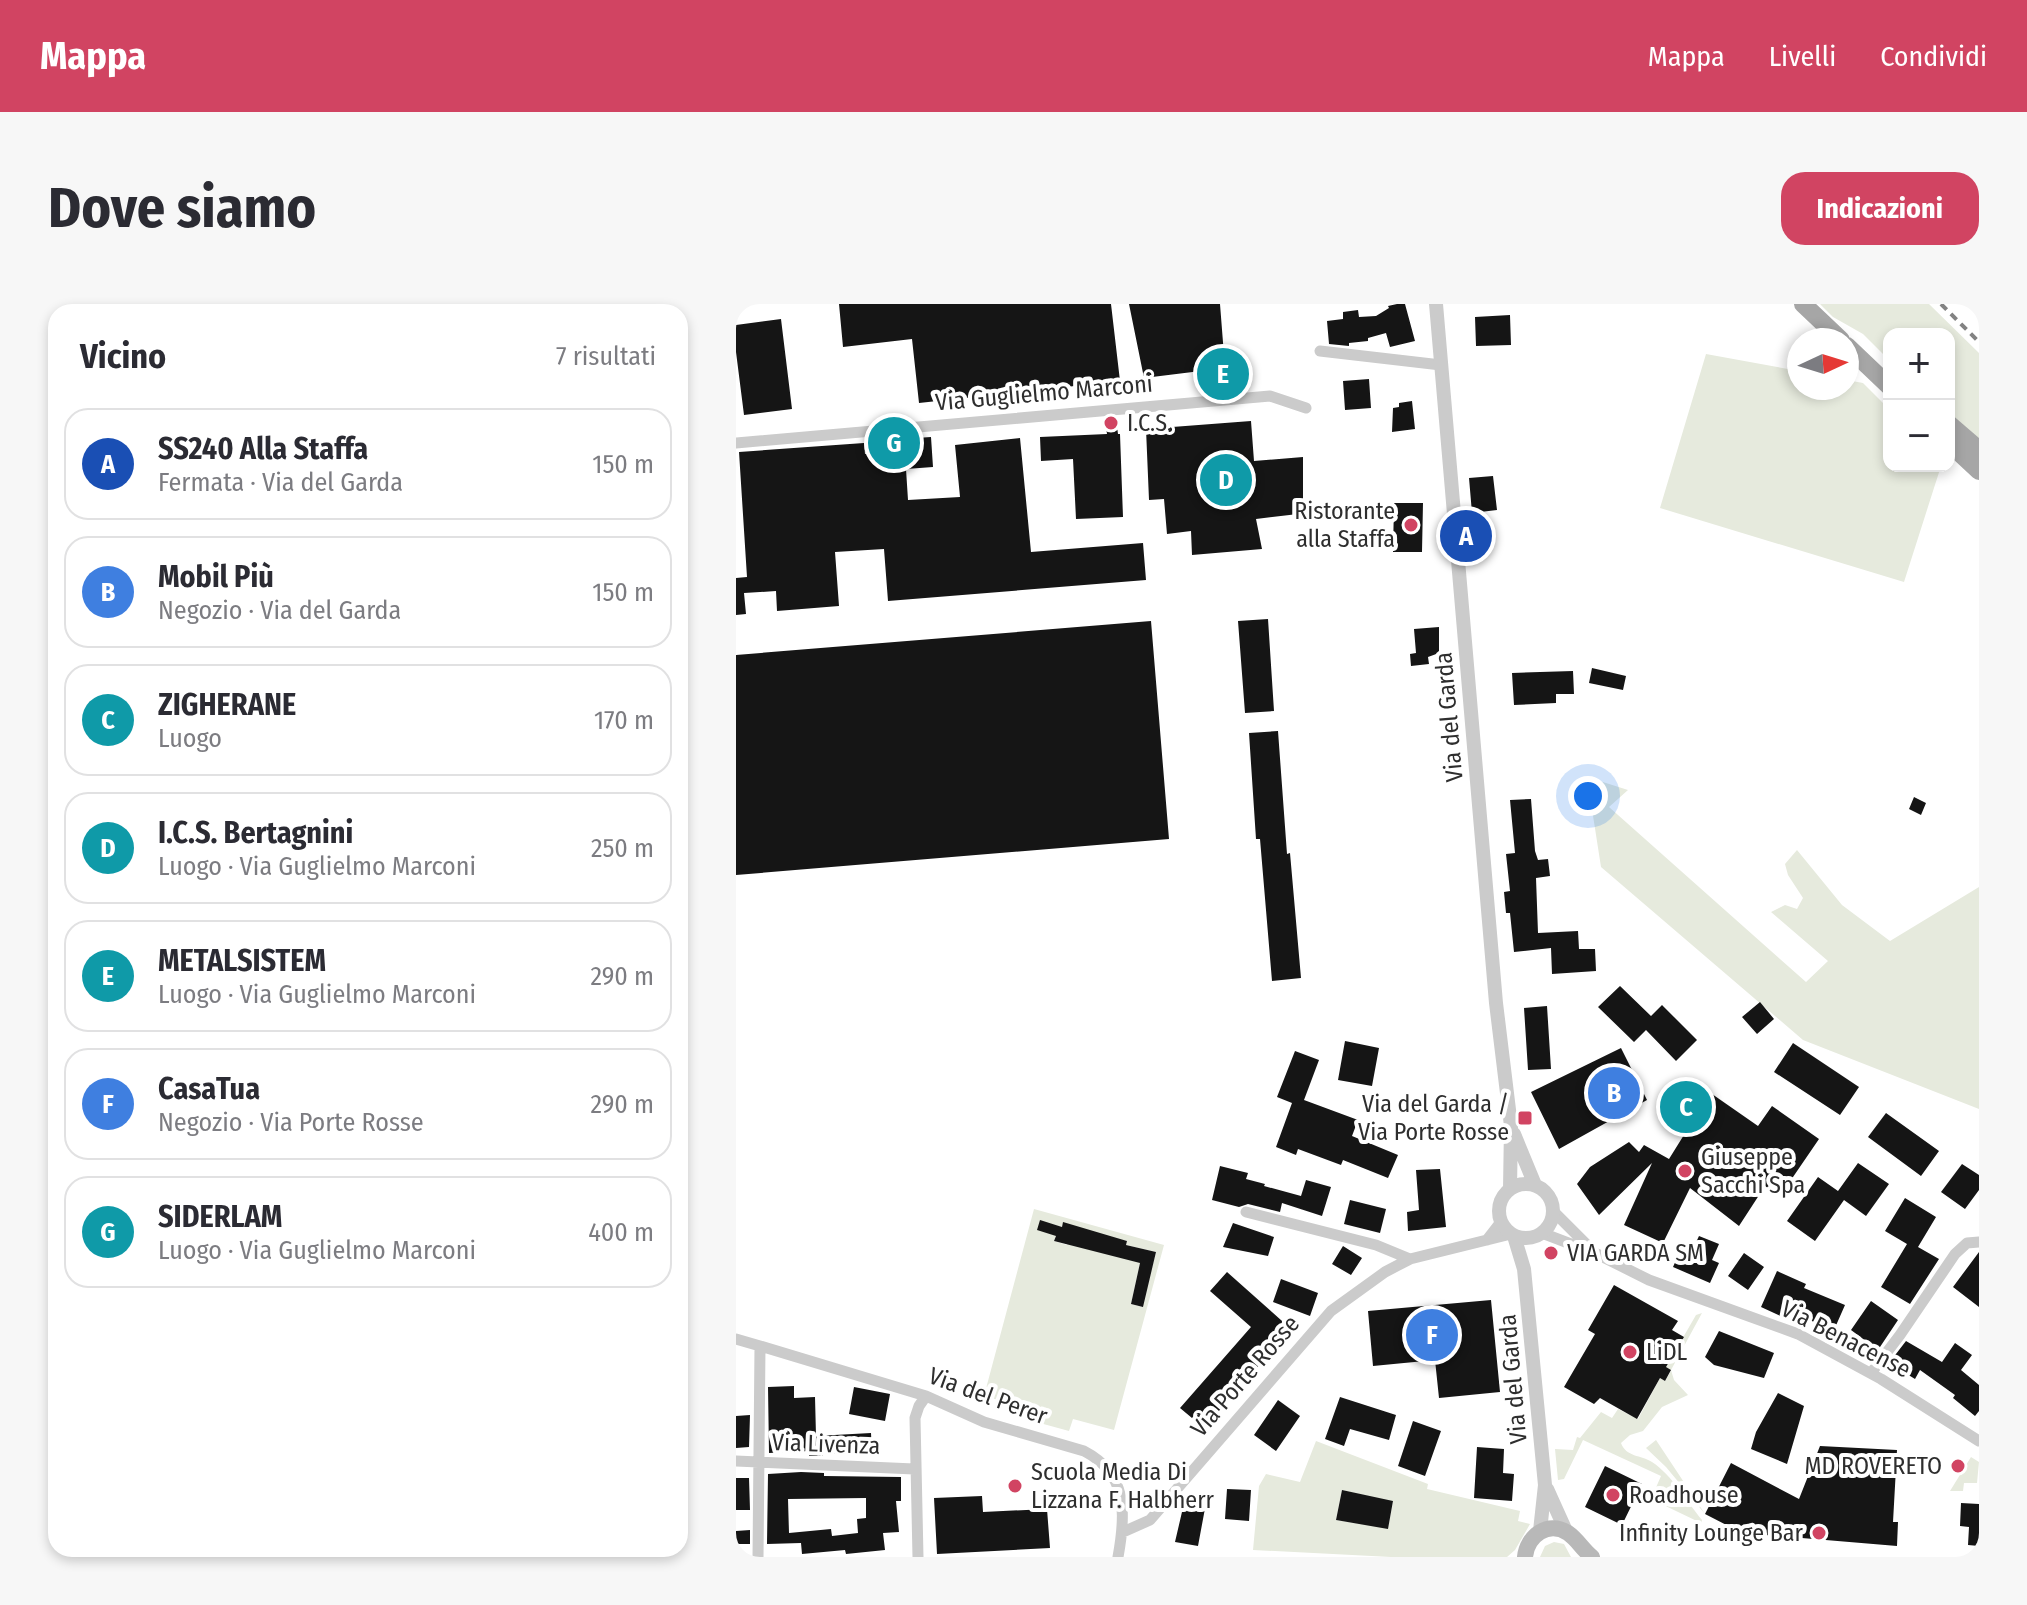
<!DOCTYPE html>
<html lang="it">
<head>
<meta charset="utf-8">
<style>
  :root { --surface:#fff; --page:#f7f7f7; --text:#2b2b33; --muted:#7c7c81; --line:#e1e1e2; --accent:#d14462 }
  body { margin:0; font-family:"Fira Sans Condensed",sans-serif; background:var(--page); color:var(--text) }
  .controls { position:absolute; right:24px; top:24px; display:grid; overflow:hidden; border-radius:16px; box-shadow:0 4px 12px #0003 }
  .controls button { width:72px; height:72px; display:grid; place-items:center; padding:0; border:0; border-bottom:2px solid var(--line); background:var(--surface); color:var(--text); font:40px sans-serif }
  .compass { position:absolute; left:1051px; top:24px; width:72px; height:72px; border-radius:50%; background:var(--surface); box-shadow:0 4px 12px #0003; rotate:86deg }
  .you { position:absolute; left:852px; top:492px; width:28px; height:28px; margin:-20px; border:6px solid #fff; border-radius:50%; background:#1a73e8; box-shadow:0 0 0 12px #1a73e833 }
  .badge { display:grid; place-items:center; width:52px; height:52px; border-radius:50%; background:var(--accent); color:#fff; font-size:26px; font-weight:700 }
  .pin { position:absolute; translate:-50% -50%; border:4px solid #fff; box-shadow:0 2px 8px #0006 }
  .list { margin:0; padding:0; list-style:none }
  h2 { display:flex; justify-content:space-between; align-items:center; height:104px; margin:0; padding:0 32px; font-size:34px }
  h2 small { font-size:26px; font-weight:400; color:var(--muted) }
  .list li { display:grid; grid-template-columns:52px 1fr auto; gap:24px; align-items:center; box-sizing:border-box; height:112px; margin:0 16px 16px; padding:0 16px; border:2px solid var(--line); border-radius:24px }
  .list b { display:block; font-size:30px; white-space:nowrap }
  .list p { margin:0; font-size:26px; white-space:nowrap; color:var(--muted) }
  .list em { font-size:26px; font-style:normal; color:var(--muted) }
  .map { position:relative; flex:none; width:1243px; height:1253px; overflow:hidden; border-radius:24px }
  header { display:flex; align-items:center; gap:48px; box-sizing:border-box; height:112px; padding:0 40px; background:var(--accent); color:#fff }
  header strong { font-size:38px }
  nav { display:flex; gap:44px; margin-inline-start:auto; font-size:28px }
  .intro { display:flex; align-items:center; justify-content:space-between; box-sizing:border-box; height:192px; padding:0 48px }
  h1 { margin:0; font-size:56px }
  .button { padding:20px 36px; border-radius:24px; background:var(--accent); color:#fff; font-size:28px; font-weight:700 }
  main { display:flex; gap:48px; padding:0 48px }
  aside { flex:1; background:var(--surface); border-radius:24px; box-shadow:0 4px 12px #0003 }
  .map>svg:first-child { display:block }
  .green { fill:#e6eadd; fill-rule:evenodd }
  .building { fill:#151515; fill-rule:evenodd }
  .lines { fill:none; stroke-linecap:round; stroke-linejoin:round }
  .minor { stroke:#cbcbcb; stroke-width:11 }
  .tertiary { stroke:#cbcbcb; stroke-width:14 }
  .secondary { stroke:#b8b8b8; stroke-width:16 }
  .primary { stroke:#a6a6a6; stroke-width:18 }
  .rail { stroke:#838383; stroke-width:4; stroke-dasharray:8 6; stroke-linecap:butt }
  .poi-dot { fill:#d14462; stroke:#fff; stroke-width:3 }
  .labels { text-anchor:middle; stroke-width:8; stroke-linejoin:round; paint-order:stroke }
  .street-label { font-size:24px; fill:#2e2e2e; stroke:#fff }
  .poi-label { font-size:24px; fill:#2e2e2e; stroke:#fff; text-anchor:start }
</style>
</head>
<body>
<header>
<strong>Mappa</strong>
<nav><a>Mappa</a><a>Livelli</a><a>Condividi</a></nav>
</header>
<div class="intro"><h1>Dove siamo</h1><a class="button">Indicazioni</a></div>
<main>
<aside>
<h2>Vicino<small>7 risultati</small></h2>
<ul class="list">
<li><span class="badge" style="background:#1a4fb4">A</span><div><b>SS240 Alla Staffa</b><p>Fermata · Via del Garda</p></div><em>150 m</em></li>
<li><span class="badge" style="background:#3f7fe0">B</span><div><b>Mobil Più</b><p>Negozio · Via del Garda</p></div><em>150 m</em></li>
<li><span class="badge" style="background:#0f9aa8">C</span><div><b>ZIGHERANE</b><p>Luogo</p></div><em>170 m</em></li>
<li><span class="badge" style="background:#0f9aa8">D</span><div><b>I.C.S. Bertagnini</b><p>Luogo · Via Guglielmo Marconi</p></div><em>250 m</em></li>
<li><span class="badge" style="background:#0f9aa8">E</span><div><b>METALSISTEM</b><p>Luogo · Via Guglielmo Marconi</p></div><em>290 m</em></li>
<li><span class="badge" style="background:#3f7fe0">F</span><div><b>CasaTua</b><p>Negozio · Via Porte Rosse</p></div><em>290 m</em></li>
<li><span class="badge" style="background:#0f9aa8">G</span><div><b>SIDERLAM</b><p>Luogo · Via Guglielmo Marconi</p></div><em>400 m</em></li>
</ul>
</aside>
<div class="map">
<svg width="1243" height="1253" viewBox="0 0 1243 1253">
  <rect width="100%" height="100%" fill="#fff"/>
  <path class="green" d="M1084 0H1193L1243 49V136L1213 110V30H1153V56L1127 30 1097 13Z
    M970 50 1063 67V84H1111V76L1127 79 1153 105V162H1205L1168 278 924 204Z
    M851 473 892 486 873 503 1070 678 1092 657 1035 608 1049 601 1061 605 1067 594 1052 571 1049 560 1061 546 1106 601 1154 637 1243 583V805L1067 736 865 563Z
    M298 905 428 941 378 1126 337 1115 333 1127 275 1111 277 1100 248 1092ZM304 917 326 923 327 919 335 930 331 941 318 937 320 932ZM378 934 391 937 390 941 420 948 406 1003 395 1000 404 959Z
    M966 1009 935 1066 938 1076 952 1091 926 1103 907 1127 894 1131 885 1139C890 1153 905 1151 916 1158 936 1171 951 1198 966 1216L965 1219 915 1195 925 1172 847 1136 828 1175 822 1176 819 1145 837 1146 841 1133 844 1134 865 1108 876 1114 882 1105 902 1115 924 1074 929 1077 935 1067 930 1063 960 1011Z
    M920 1136 969 1210 930 1163 910 1144Z
    M580 1137 692 1180 691 1185 784 1207 782 1217 794 1220 779 1246 771 1253H655L517 1246 523 1182 530 1170 564 1178ZM606 1186 657 1198 652 1224 600 1216Z
    M1235 1153 1243 1158 1241 1179H1228L1227 1187H1214Z
    M818 1238 828 1240 835 1253H804L809 1242Z"/>
  <path class="building" d="M103 0H375L384 77 183 99 176 35 107 43Z
    M393 0H484L489 64 408 74Z
    M661 0H669L679 37 654 43 650 29 632 34V37L613 39V42L593 40 591 17 607 15V8L622 6 623 13 640 12 653 4 652 2Z
    M774 11 775 41 740 42 739 13Z
    M45 15 56 105 8 111 0 48V21Z
    M633 75 635 104 609 106 607 77Z
    M676 97 679 125 656 128 657 104 663 103V99Z
    M380 115 382 130H384L387 213 340 215 337 155 305 157 304 133 371 130 369 116Z
    M515 117 518 157 567 153V196L562 210 520 215 526 245 456 251 455 227 431 230 428 195 413 196 410 125Z
    M195 133 197 163 170 165 172 196 224 193 219 141 284 134 295 248 407 239 410 276 152 297 148 245 99 248 103 302 41 307 40 287 8 289 10 310 0 311V274L11 273 3 148 128 139 129 150 152 149 151 136Z
    M757 172 761 206 736 209 733 174Z
    M658 199H687L686 248H657Z
    M532 315 538 407 509 409 502 317Z
    M415 317 433 535 0 571V351Z
    M703 323V349L692 353 693 360 675 362 674 350 680 349 678 325Z
    M856 364 890 372 887 386 853 379Z
    M837 367 838 390H820V399L778 401 776 369Z
    M542 427 551 550 554 549 565 674 536 677 524 535H520L513 429Z
    M1178 493 1190 499 1185 511 1173 505Z
    M795 495 799 547 802 556 812 555 814 572 800 574 802 629 842 627 843 645H859L860 667 816 670 815 644 778 648 774 609H770L768 588 774 587 770 550 779 549 774 496Z
    M884 682 915 712 926 701 961 736 940 757 910 726 898 738 862 703Z
    M1024 698 1038 715 1021 730 1006 713Z
    M811 702 815 765 792 766 788 704Z
    M609 737 643 744 636 782 602 776Z
    M1057 739 1123 783 1104 811 1038 768Z
    M885 744 911 796 823 845 795 788Z
    M559 747 583 756 568 796 622 816 616 832 662 851 652 874 607 856 605 861 562 845 560 851 540 843 556 799 541 793Z
    M976 790 1022 822 1036 802 1083 835 1044 892 1029 882 1003 922 954 884 927 939 888 921 916 859 863 911 841 880 854 863 893 838 903 848 908 841 933 855 956 818 945 804 952 798 962 810Z
    M1150 809 1203 847 1185 872 1132 833Z
    M1122 859 1153 880 1130 912 1108 896 1079 937 1051 917 1082 873 1102 887Z
    M1226 860 1243 871V886L1229 905 1205 888Z
    M484 862 512 869 510 875 529 880 528 882 565 892 570 876 595 883 586 912 546 899 544 908 512 900 503 903 476 896Z
    M704 865 710 923 672 927 671 908 683 906 680 866Z
    M1169 894 1200 913 1182 943 1203 955 1174 1000 1145 983 1171 940 1149 927Z
    M614 896 650 905 644 929 608 920Z
    M304 916 326 923 327 918 391 937 390 941 420 948 407 1003 395 1000 404 959 318 937 320 932 301 926Z
    M497 919 538 933 532 952 487 943Z
    M963 932 983 940 976 956 983 959 974 979 937 963 945 945 955 949Z
    M607 942 626 954 615 971 596 960Z
    M1243 948V1003L1217 983Z
    M1008 949 1028 963 1012 986 992 972Z
    M1041 967 1070 980 1068 984 1109 1001 1098 1026 1056 1009 1053 1016 1025 1003Z
    M491 968 555 1025 468 1124 444 1104 515 1023 474 987Z
    M545 975 582 989 574 1012 537 998Z
    M878 981 942 1017 936 1026 948 1033 930 1063 935 1066 929 1077 924 1074 901 1115 864 1094 858 1100 828 1083 859 1030 852 1026Z
    M755 996 764 1088 703 1094 699 1056 637 1062 632 1007Z
    M1135 997 1162 1016 1142 1046 1115 1026Z
    M983 1027 1038 1049 1028 1074 978 1061 969 1053Z
    M1170 1037 1206 1058 1219 1039 1236 1051 1225 1066 1243 1081V1107L1239 1112 1217 1094 1219 1091 1184 1066 1179 1075 1153 1059Z
    M58 1082V1094L79 1093 80 1132 135 1129 136 1149 87 1150V1152H73V1147L33 1149 32 1083Z
    M118 1083 154 1090 149 1117 113 1110Z
    M1042 1089 1068 1102 1051 1160 1015 1145 1020 1128Z
    M604 1093 660 1111 653 1136 614 1125 608 1142 589 1135Z
    M542 1096 564 1112 540 1147 518 1131Z
    M14 1111 13 1143 0 1144V1112Z
    M677 1117 705 1127 689 1172 662 1162Z
    M1084 1142 1161 1146 1157 1218H1162L1161 1242 1006 1229 969 1210 995 1159 1063 1195Z
    M741 1143 768 1145 767 1169 778 1170 776 1197 738 1194Z
    M869 1162 906 1180 886 1221 849 1203Z
    M65 1168 88 1169V1172L165 1173V1197H160L163 1228 147 1229 149 1246 110 1250 109 1246 66 1250 65 1239 31 1240 32 1170ZM130 1194V1214L121 1215 122 1229 96 1232 95 1225 53 1229 52 1195Z
    M0 1174H13L14 1206H0Z
    M491 1185 515 1186 513 1217 489 1215Z
    M606 1186 657 1197 652 1225 600 1216Z
    M246 1192 247 1208 311 1205 314 1244 201 1250 198 1194Z
    M449 1195 470 1199 462 1242 439 1238Z
    M1225 1199 1243 1200V1242L1232 1241 1233 1223 1224 1222Z
    M14 1226V1240H0V1227Z"/>
  <g class="lines">
    <path class="minor" d="M584 47 705 61
      M0 139 534 92 570 104
      M817 907 854 944
      M510 908 640 941 674 955
      M806 929 861 950 913 976 1062 1030 1145 1075 1243 1137
      M751 936 765 918
      M0 1035 24 1042 22 1253
      M24 1042 190 1092 248 1118 348 1147C392 1170 390 1209 382 1253
      M1135 1069 1164 1031 1219 950 1231 939 1243 938
      M0 1157 178 1165
      M387 1228 414 1216 595 1007 649 968 674 955 775 930
      M182 1253 179 1114 183 1102 190 1092"/>
    <path class="tertiary" d="M700 0 760 699 775 822 774 885
      M778 830 799 881
      M763 907a27 27 0 1 1 54 0a27 27 0 1 1-54 0Z
      M778 932 788 965 809 1181 804 1227
      M811 1185 830 1227"/>
    <path class="secondary" d="M789 1253C791 1232 812 1216 832 1229 841 1235 847 1246 856 1253"/>
    <path class="primary" d="M1067 0 1105 36
      M1111 42 1153 82
      M1213 120 1243 146
      M1213 139 1243 167"/>
    <path class="rail" d="M1205 0 1243 38"/>
  </g>
  <g class="poi-dot">
    <circle cx="375" cy="119" r="8"/>
    <circle cx="675" cy="221" r="8"/>
    <rect x="781" y="806" width="16" height="16" rx="4"/>
    <circle cx="949" cy="867" r="8"/>
    <circle cx="815" cy="949" r="8"/>
    <circle cx="894" cy="1048" r="8"/>
    <circle cx="1222" cy="1162" r="8"/>
    <circle cx="279" cy="1182" r="8"/>
    <circle cx="877" cy="1191" r="8"/>
    <circle cx="1083" cy="1229" r="8"/>
  </g>
  <g class="labels">
    <g class="street-label">
      <text transform="translate(308 89) rotate(-5)" y="8">Via Guglielmo Marconi</text>
      <text transform="translate(713 413) rotate(-95)" y="8">Via del Garda</text>
      <text transform="translate(1110 1035) rotate(27)" y="8">Via Benacense</text>
      <text transform="translate(509 1072) rotate(-49)" y="8">Via Porte Rosse</text>
      <text transform="translate(777 1075) rotate(-95)" y="8">Via del Garda</text>
      <text transform="translate(252 1092) rotate(20)" y="8">Via del Perer</text>
      <text transform="translate(90 1140) rotate(2)" y="8">Via Livenza</text>
    </g>
    <g class="poi-label">
      <text x="391" y="127">I.C.S.</text>
      <text x="659" y="215" text-anchor="end">Ristorante<tspan x="659" dy="28">alla Staffa</tspan></text>
      <text x="773" y="808" text-anchor="end">Via del Garda /<tspan x="773" dy="28">Via Porte Rosse</tspan></text>
      <text x="965" y="861">Giuseppe<tspan x="965" dy="28">Sacchi Spa</tspan></text>
      <text x="831" y="957">VIA GARDA SM</text>
      <text x="910" y="1056">LiDL</text>
      <text x="1206" y="1170" text-anchor="end">MD ROVERETO</text>
      <text x="295" y="1176">Scuola Media Di<tspan x="295" dy="28">Lizzana F. Halbherr</tspan></text>
      <text x="893" y="1199">Roadhouse</text>
      <text x="1067" y="1237" text-anchor="end">Infinity Lounge Bar</text>
    </g>
  </g>
</svg>
<div class="controls">
<button>+</button>
<button>−</button>
</div>
<svg class="compass" viewBox="-18 -18 36 36"><path d="M0-13l5 13h-10z" fill="#e53935"/><path d="M0 13l5-13h-10z" fill="#7c7c81"/></svg>
<div class="you"></div>
<div class="pin badge" style="left:730px;top:232px;background:#1a4fb4">A</div>
<div class="pin badge" style="left:878px;top:789px;background:#3f7fe0">B</div>
<div class="pin badge" style="left:950px;top:803px;background:#0f9aa8">C</div>
<div class="pin badge" style="left:490px;top:176px;background:#0f9aa8">D</div>
<div class="pin badge" style="left:487px;top:70px;background:#0f9aa8">E</div>
<div class="pin badge" style="left:696px;top:1031px;background:#3f7fe0">F</div>
<div class="pin badge" style="left:158px;top:139px;background:#0f9aa8">G</div>
</div>
</main>
</body>
</html>
